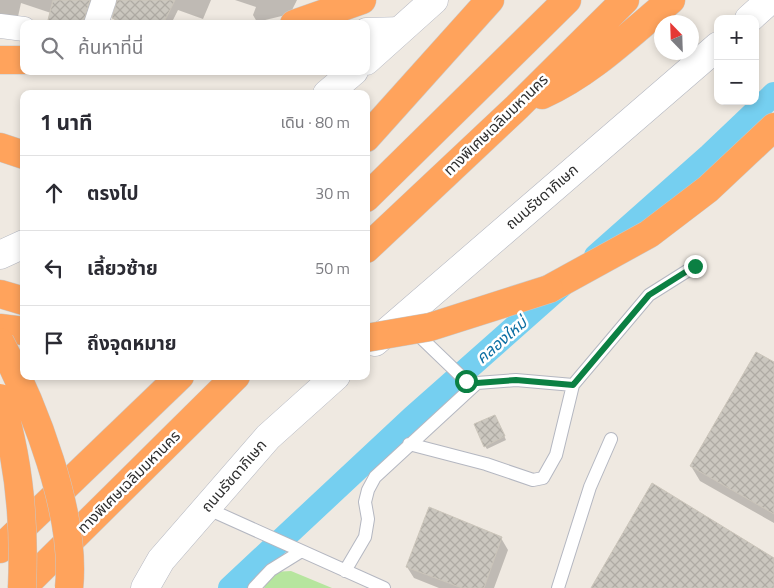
<!DOCTYPE html>
<html lang="th">
<head>
<meta charset="utf-8">
<style>
  :root { --surface:#fff; --page:#f7f7f7; --text:#2b2b33; --muted:#7c7c81; --line:#e1e1e2 }
  body { margin:0; font-family:"Titillium Web","Noto Sans Thai",sans-serif; background:var(--page); color:var(--text) }
  .controls { position:absolute; right:15px; top:15px; display:grid; overflow:hidden; border-radius:10px; box-shadow:0 2px 8px #0003 }
  .controls button { width:45px; height:45px; display:grid; place-items:center; padding:0; border:0; border-bottom:1px solid var(--line); background:var(--surface); color:var(--text); font:25px sans-serif }
  .compass { position:absolute; left:654px; top:15px; width:45px; height:45px; border-radius:50%; background:var(--surface); box-shadow:0 2px 8px #0003; rotate:337deg }
  .stop { position:absolute; width:15px; height:15px; margin:-11px; border:4px solid #0b8043; border-radius:50%; background:#fff }
  .stop.end { background:#0b8043; border-color:#fff; box-shadow:0 1px 5px #0008 }
  .list { margin:0; padding:0; list-style:none }
  h2 { display:flex; justify-content:space-between; align-items:center; height:65px; margin:0; padding:0 20px; font-size:21px }
  h2 small { font-size:16px; font-weight:400; color:var(--muted) }
  .list li { display:grid; grid-template-columns:32px 1fr auto; gap:15px; align-items:center; box-sizing:border-box; height:75px; padding:0 20px; border-top:1px solid var(--line) }
  .list b { display:block; font-size:19px; white-space:nowrap }
  .list em { font-size:16px; font-style:normal; color:var(--muted) }
  .icon { flex:none; width:28px; height:28px; fill:none; stroke:currentColor; stroke-width:2; stroke-linecap:round; stroke-linejoin:round }
  .map { position:relative; flex:none; width:774px; height:588px; overflow:hidden }
  .search { position:absolute; background:var(--surface); box-shadow:0 2px 8px #0003; left:20px; top:20px; width:350px; height:55px; display:flex; align-items:center; gap:12px; box-sizing:border-box; padding:0 18px; border-radius:10px; color:var(--muted); font-size:19px }
  .panel { position:absolute; background:var(--surface); box-shadow:0 2px 8px #0003; left:20px; top:90px; width:350px; height:290px; border-radius:10px }
  .map>svg:first-child { display:block }
  .grass { fill:#b6e59e }
  .shadow { fill:#0003 }
  .lines { fill:none; stroke-linecap:round; stroke-linejoin:round }
  .canal { stroke:#75cff0; stroke-width:24 }
  .building { fill:url(#building-cross-hatch); stroke:#cbc5ba }
  .lane-casing { stroke:#b4b7c1; stroke-width:14 }
  .street-casing { stroke:#b4b7c1; stroke-width:25 }
  .secondary-casing { stroke:#b4b7c1; stroke-width:29 }
  .highway-casing { stroke:#c9c9c9; stroke-width:29 }
  .lane { stroke:#fff; stroke-width:12 }
  .street { stroke:#fff; stroke-width:24 }
  .secondary { stroke:#fff; stroke-width:28 }
  .highway { stroke:#ffa35c; stroke-width:28 }
  .highway-bridge-casing { stroke:#c9c9c9; stroke-width:29; stroke-linecap:butt }
  .highway-bridge { stroke:#ffa35c; stroke-width:28 }
  .route { stroke:#0b8043; stroke-width:6 }
  .labels { text-anchor:middle; stroke-width:5; stroke-linejoin:round; paint-order:stroke }
  .street-label { font-size:15px; fill:#2e2e2e; stroke:#fff }
  .water-label { font-size:16px; font-style:italic; fill:#0d6fa3; stroke:#fff }
</style>
</head>
<body>
<div class="map">
<svg width="774" height="588" viewBox="0 0 774 588">
  <defs>
    <pattern id="building-cross-hatch" width="8" height="8" patternUnits="userSpaceOnUse" patternTransform="scale(1.25)"><rect width="8" height="8" fill="#cbc7bf"/><path d="M0 0l8 8M0 8l8-8" fill="none" stroke="#afaba4"/></pattern>
  </defs>
  <rect width="100%" height="100%" fill="#efe9e1"/>
  <path class="grass" d="M291 571 332 588H264L273 572Z"/>
  <path class="shadow" d="M0 0H98L88 24H50L51 13 21 3 17 21H0Z
    M118 0H211L203 19 178 10 171 24H117L114 18Z
    M235 0H297L290 14 257 22 253 15 256 7Z
    M774 364V523L700 481 691 466Z
    M497 420 506 440 487 449 485 446Z
    M501 538 508 550 494 588H439L414 578 407 567Z"/>
  <g class="lines">
    <path class="canal" d="M596 256 710 155 774 94
      M230 588 412 418 561 286"/>
  </g>
  <path class="building" d="M53 0H90L83 24H47Z
    M117 0H175L163 24H125L112 18Z
    M756 352 774 362V514L690 466Z
    M495 415 505 436 484 447 474 424Z
    M652 483 774 558V588H591Z
    M429 507 502 537 484 588H462L406 567Z"/>
  <g class="lines">
    <g class="lane-casing">
      <path id="lane" d="M414 331 466 381 477 383 516 380 573 385 649 295 695 266
        M409 444 486 464 533 480 543 478 556 455 573 385
        M206 508 384 588
        M345 571 365 537 368 519 365 502 368 490 375 477 477 383
        M254 588 271 570 300 552
        M558 588 590 487 611 439"/>
    </g>
    <g class="street-casing">
      <path id="street" d="M96 24 104 0
        M0 26 24 29
        M366 30 403 29"/>
    </g>
    <g class="secondary-casing">
      <path id="secondary" d="M749 19 770 0
        M366 61 434 0
        M327 94 354 71
        M0 255 24 244
        M375 342 718 46
        M145 588 161 560 268 437 336 376"/>
    </g>
    <g class="highway-casing">
      <path id="highway" d="M294 24 362 0
        M0 60H24
        M542 95C591 73 630 34 671 0
        M366 138 490 0
        M0 147 24 155
        M366 198 567 0
        M366 249 517 107 625 0
        M549 289 649 234 708 189 774 127
        M0 294 24 301
        M0 328 24 331
        M0 549 180 376
        M22 588 236 376"/>
    </g>
    <use href="#lane" class="lane"/>
    <use href="#street" class="street"/>
    <use href="#secondary" class="secondary"/>
    <use href="#highway" class="highway"/>
    <g class="highway-bridge-casing">
      <path id="highway-bridge" d="M366 338 430 327 549 289
        M0 342C34 405 77 515 69 588
        M0 398C19 459 25 524 22 588"/>
    </g>
    <use href="#highway-bridge" class="highway-bridge"/>
  </g>
  <g class="lines">
    <path class="route" d="M466 381 477 383 516 380 573 385 649 295 695 266"/>
  </g>
  <g class="labels">
    <g class="street-label">
      <text transform="translate(496 125) rotate(-44)" y="5">ทางพิเศษเฉลิมมหานคร</text>
      <text transform="translate(542 197) rotate(-41)" y="5">ถนนรัชดาภิเษก</text>
      <text transform="translate(234 476) rotate(-49)" y="5">ถนนรัชดาภิเษก</text>
      <text transform="translate(129 482) rotate(-45)" y="5">ทางพิเศษเฉลิมมหานคร</text>
    </g>
    <g class="water-label">
      <text transform="translate(501 340) rotate(-41)" y="6">คลองใหม่</text>
    </g>
  </g>
</svg>
<div class="controls">
<button>+</button>
<button>−</button>
</div>
<svg class="compass" viewBox="-18 -18 36 36"><path d="M0-13l5 13h-10z" fill="#e53935"/><path d="M0 13l5-13h-10z" fill="#7c7c81"/></svg>
<div class="stop" style="left:466px;top:381px"></div>
<div class="stop end" style="left:695px;top:266px"></div>
<div class="search"><svg class="icon" aria-label="search" viewBox="0 0 24 24"><circle cx="10" cy="10" r="6"/><path d="M15 15l6 6"/></svg>ค้นหาที่นี่</div>
<section class="panel">
<h2>1 นาที<small>เดิน · 80 m</small></h2>
<ul class="list">
<li><svg class="icon" aria-label="ahead" viewBox="0 0 24 24"><path d="M12 20V5M6 11l6-6 6 6"/></svg><div><b>ตรงไป</b></div><em>30 m</em></li>
<li><svg class="icon" aria-label="left" viewBox="0 0 24 24"><path d="M17 20v-9H6M10 6l-5 5 5 5"/></svg><div><b>เลี้ยวซ้าย</b></div><em>50 m</em></li>
<li><svg class="icon" aria-label="arrive" viewBox="0 0 24 24"><path d="M6 21V4h12l-3 4 3 4H6"/></svg><div><b>ถึงจุดหมาย</b></div></li>
</ul>
</section>
</div>
</body>
</html>
